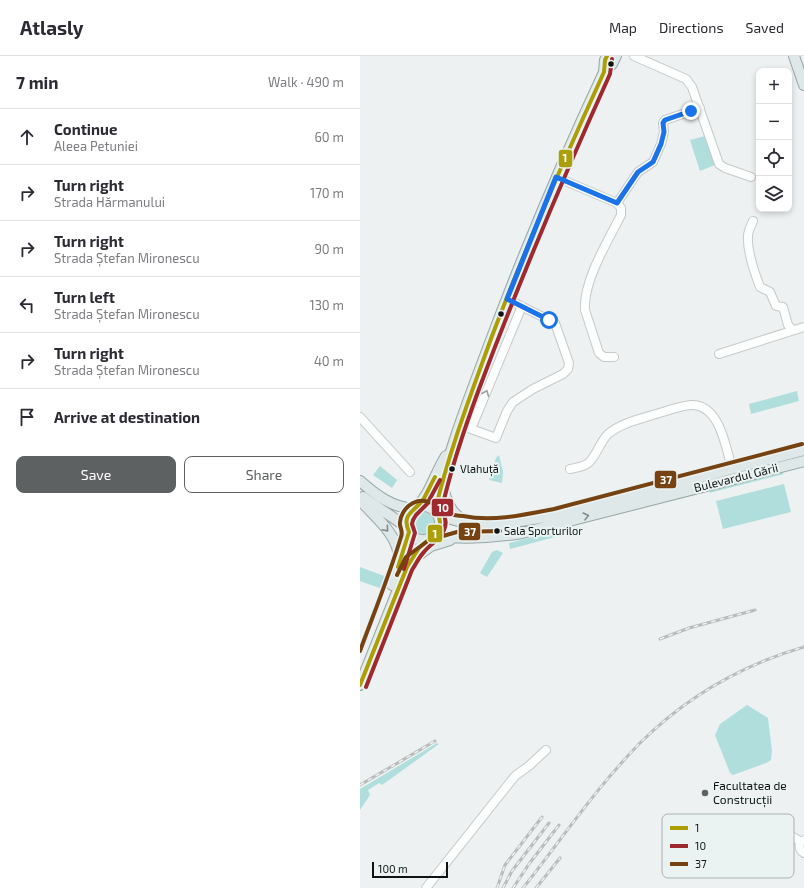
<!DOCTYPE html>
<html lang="en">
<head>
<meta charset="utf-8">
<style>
  :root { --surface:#fff; --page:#f7f7f7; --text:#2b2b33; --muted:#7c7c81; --line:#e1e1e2; --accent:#5d6161 }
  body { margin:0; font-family:"Exo 2",sans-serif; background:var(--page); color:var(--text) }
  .controls { position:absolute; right:12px; top:12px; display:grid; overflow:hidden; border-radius:8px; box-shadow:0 2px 6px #0003 }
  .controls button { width:36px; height:36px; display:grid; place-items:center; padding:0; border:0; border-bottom:1px solid var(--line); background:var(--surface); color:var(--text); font:20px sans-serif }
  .scale { position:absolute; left:12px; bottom:10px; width:76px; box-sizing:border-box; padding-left:4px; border:2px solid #101313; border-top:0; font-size:11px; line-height:14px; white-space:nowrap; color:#101313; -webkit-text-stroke:3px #ebf3f2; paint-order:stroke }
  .stop { position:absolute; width:12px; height:12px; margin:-9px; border:3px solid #1a73e8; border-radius:50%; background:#fff }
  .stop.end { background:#1a73e8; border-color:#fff; box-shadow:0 1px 4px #0008 }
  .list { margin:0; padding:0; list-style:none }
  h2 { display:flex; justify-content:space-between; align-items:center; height:52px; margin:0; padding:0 16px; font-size:17px }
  h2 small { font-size:13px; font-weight:400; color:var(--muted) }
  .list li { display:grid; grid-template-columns:26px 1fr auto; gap:12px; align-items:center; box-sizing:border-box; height:56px; padding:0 16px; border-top:1px solid var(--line) }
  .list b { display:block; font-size:15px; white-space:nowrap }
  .list p { margin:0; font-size:13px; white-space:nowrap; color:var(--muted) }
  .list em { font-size:13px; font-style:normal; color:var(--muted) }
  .actions { display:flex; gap:8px; padding:12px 16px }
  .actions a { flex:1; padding:9px 0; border:1px solid var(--accent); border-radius:8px; text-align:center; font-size:14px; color:var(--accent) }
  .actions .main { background:var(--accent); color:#fff }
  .icon { flex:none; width:22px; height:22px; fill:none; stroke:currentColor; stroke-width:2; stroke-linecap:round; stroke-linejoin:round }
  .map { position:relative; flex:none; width:444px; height:832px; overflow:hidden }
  header { display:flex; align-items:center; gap:24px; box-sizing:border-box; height:56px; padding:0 20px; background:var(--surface); border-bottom:1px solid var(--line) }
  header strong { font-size:19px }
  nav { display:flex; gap:22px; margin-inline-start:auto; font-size:14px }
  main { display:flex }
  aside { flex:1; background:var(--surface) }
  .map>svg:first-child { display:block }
  .green { fill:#afdedd }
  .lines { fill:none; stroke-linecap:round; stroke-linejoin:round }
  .minor-casing { stroke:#c6c9c9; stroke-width:10 }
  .major-casing { stroke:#97a6a6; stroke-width:12 }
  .minor { stroke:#fcfdfd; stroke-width:8 }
  .major { stroke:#dfe8e8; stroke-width:10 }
  .rail-casing { stroke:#babbbb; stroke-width:3 }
  .rail { stroke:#ebf3f2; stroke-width:1.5; stroke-dasharray:4.5; stroke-linecap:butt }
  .bus-1-casing { stroke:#ebf3f2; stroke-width:7 }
  .bus-2-casing { stroke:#ebf3f2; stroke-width:7 }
  .bus-3-casing { stroke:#ebf3f2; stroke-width:7 }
  .bus-1 { stroke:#ab9e07; stroke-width:4 }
  .bus-2 { stroke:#9e292f; stroke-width:4 }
  .bus-3 { stroke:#764212; stroke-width:4 }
  .oneway { stroke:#9e9f9f }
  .oneway2 { stroke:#828888 }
  .route { stroke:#1a73e8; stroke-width:5 }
  .bus-dot { fill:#101313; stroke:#ebf3f2; stroke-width:1.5 }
  .poi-dot { fill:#5d6161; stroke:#ebf3f2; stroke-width:1.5 }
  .labels { text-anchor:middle; stroke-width:4; stroke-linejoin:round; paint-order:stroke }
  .bus-label { font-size:11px; fill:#101313; stroke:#ebf3f2; text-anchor:start }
  .street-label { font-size:12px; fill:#101313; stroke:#ebf3f2 }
  .poi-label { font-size:12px; fill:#101313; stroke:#ebf3f2; text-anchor:start }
  .key { fill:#ebf3f2; stroke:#a9b0af; stroke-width:1 }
  .key-label { font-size:11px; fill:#101313 }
  .line-badge { stroke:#ebf3f2; stroke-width:1.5 }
  .badge-label { font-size:11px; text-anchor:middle; font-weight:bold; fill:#fff }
</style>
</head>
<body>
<header>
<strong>Atlasly</strong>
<nav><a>Map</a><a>Directions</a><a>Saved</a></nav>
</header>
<main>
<aside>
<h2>7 min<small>Walk · 490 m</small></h2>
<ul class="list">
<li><svg class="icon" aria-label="ahead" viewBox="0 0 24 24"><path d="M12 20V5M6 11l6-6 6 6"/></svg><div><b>Continue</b><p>Aleea Petuniei</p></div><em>60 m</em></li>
<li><svg class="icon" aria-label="right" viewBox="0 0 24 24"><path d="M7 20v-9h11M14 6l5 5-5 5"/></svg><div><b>Turn right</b><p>Strada Hărmanului</p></div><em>170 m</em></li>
<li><svg class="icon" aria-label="right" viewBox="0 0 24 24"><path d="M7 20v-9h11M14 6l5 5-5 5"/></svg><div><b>Turn right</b><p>Strada Ștefan Mironescu</p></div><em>90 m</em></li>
<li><svg class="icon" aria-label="left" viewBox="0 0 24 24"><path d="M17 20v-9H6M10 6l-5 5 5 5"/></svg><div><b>Turn left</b><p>Strada Ștefan Mironescu</p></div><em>130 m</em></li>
<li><svg class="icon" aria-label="right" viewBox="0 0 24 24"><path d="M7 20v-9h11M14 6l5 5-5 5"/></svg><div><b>Turn right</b><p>Strada Ștefan Mironescu</p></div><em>40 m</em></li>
<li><svg class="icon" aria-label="arrive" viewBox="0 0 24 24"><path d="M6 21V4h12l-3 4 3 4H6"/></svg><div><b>Arrive at destination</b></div></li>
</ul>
<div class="actions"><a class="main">Save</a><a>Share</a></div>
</aside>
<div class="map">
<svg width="444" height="832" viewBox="0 0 444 832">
  <rect width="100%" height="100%" fill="#edf1f1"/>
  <path class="green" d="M345 80 355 109 340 115 330 84Z
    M437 335 439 345 391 358 389 348Z
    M139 399 143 416 142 427 129 424 136 402Z
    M20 410 37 424 32 432 13 419Z
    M420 415 424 418 349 437 352 433Z
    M424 428 431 456 363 473 356 445Z
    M52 467a11 11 0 1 1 22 0a11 11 0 1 1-22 0Z
    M209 472 210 477 150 493 149 487Z
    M137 494 143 497 127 521 120 517 132 496Z
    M0 511 27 521 22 533 0 525Z
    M387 649 408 662 412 695 411 704 406 707 373 719 370 717 355 679 360 668Z
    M77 687 79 688 22 729 19 727 8 734 10 739 0 754V733Z"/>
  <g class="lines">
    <g class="minor-casing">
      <path id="minor" d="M274 0 326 23 332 31 359 108 365 112 391 121
        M196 121 257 147 261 152V159C248 185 223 225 225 254L239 297 244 301H254
        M257 147 278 116 293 106 301 88 304 76 303 67 305 64 340 52
        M393 165C391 170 388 175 388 180 387 194 395 218 400 231L410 236 416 250 423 251 428 269 433 274
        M359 298 444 271
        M0 361 50 416
        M100 369 136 382 147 355 153 346 173 333 203 318 208 313 209 307 195 267 147 243
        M111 373 162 250
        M210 413C216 412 222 411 227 408 236 402 239 387 248 378 261 367 280 363 296 358 307 355 319 350 331 349 360 348 366 392 372 413
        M444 784C438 787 438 793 444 797
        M319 807 421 778H428L441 786
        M66 832 155 720 170 709 186 694"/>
    </g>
    <g class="major-casing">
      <path id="major" d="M434 0 444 29
        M244 16 252 8 256 0
        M0 425C16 439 31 451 54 453
        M82 429C86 443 90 458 104 464
        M3 441C17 452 33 460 47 472
        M0 444C15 461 39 479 39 503
        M46 467a17 17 0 1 1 34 0a17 17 0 1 1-34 0Z
        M56 452C71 437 75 417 86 400
        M75 455C87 399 108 345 128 292 163 198 202 106 244 16L245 4 247 0
        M77 457C111 476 159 466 195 459L444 394
        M74 480C104 483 132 482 162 477L444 405
        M60 498 71 490 90 484
        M32 529 49 476
        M0 629 47 511 56 495 70 482"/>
    </g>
    <use href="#minor" class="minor"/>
    <use href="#major" class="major"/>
    <g class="rail-casing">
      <path id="rail" d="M300 583 329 572 395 554
        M0 729 75 685
        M137 832 145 809 182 761
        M143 832 152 815 189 767
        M153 832 169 808 199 769
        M163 832C201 784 236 732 279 688 325 642 382 609 444 591
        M176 832 200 802"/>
    </g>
    <use href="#rail" class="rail"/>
    <g class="bus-1-casing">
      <path id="bus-1" d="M38 511 49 476C41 458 54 456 63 444 67 437 71 428 75 421
        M0 629 47 511 59 492 74 479 79 471 80 466 79 461 75 455C89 395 111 338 132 280 166 191 204 103 244 16L245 4 247 0"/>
    </g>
    <g class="bus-2-casing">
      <path id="bus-2" d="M44 513 55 477 52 468 53 464 56 459 67 448 80 424
        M6 631 52 514C56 508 59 501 64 496 70 488 80 484 84 474 89 464 81 457 83 448 92 409 105 371 119 333 159 226 203 122 250 18L252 3"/>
    </g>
    <g class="bus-3-casing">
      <path id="bus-3" d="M37 519 46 501 69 484 97 476 140 475
        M0 595C14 557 29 520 41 481 43 476 41 474 40 469 39 461 45 451 53 447 67 440 77 451 89 457 93 459 99 460 103 460 133 466 164 459 194 453L442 388"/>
    </g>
    <use href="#bus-1" class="bus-1"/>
    <use href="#bus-2" class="bus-2"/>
    <use href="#bus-3" class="bus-3"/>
  </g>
  <defs><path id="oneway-chevron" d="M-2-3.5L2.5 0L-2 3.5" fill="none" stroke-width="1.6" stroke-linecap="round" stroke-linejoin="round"/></defs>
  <use class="oneway" href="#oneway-chevron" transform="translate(126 337) rotate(-68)"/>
  <g class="oneway2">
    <use href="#oneway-chevron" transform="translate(226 460) rotate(-14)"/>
    <use href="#oneway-chevron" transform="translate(26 473) rotate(49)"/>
  </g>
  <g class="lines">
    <path class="route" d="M189 264 147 243 196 121 257 147 278 116 293 106 301 88 304 76 303 67 305 64 331 55"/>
  </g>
  <g class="bus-dot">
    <circle cx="251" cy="8" r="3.5"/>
    <circle cx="141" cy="258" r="3.5"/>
    <circle cx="92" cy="413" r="3.5"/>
    <circle cx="137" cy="475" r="3.5"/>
  </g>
  <circle class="poi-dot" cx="345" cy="737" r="4"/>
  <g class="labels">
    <g class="bus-label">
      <text x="100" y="417">Vlahuță</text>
      <text x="144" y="479">Sala Sporturilor</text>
    </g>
    <g class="street-label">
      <text transform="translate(376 422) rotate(-14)" y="4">Bulevardul Gării</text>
    </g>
    <g class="poi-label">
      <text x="353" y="734">Facultatea de<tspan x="353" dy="14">Construcții</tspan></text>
    </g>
  </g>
  <rect x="302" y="758" width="132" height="64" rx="6" class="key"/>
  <rect x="310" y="770" width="18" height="4" fill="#ab9e07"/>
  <rect x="310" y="788" width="18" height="4" fill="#9e292f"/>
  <rect x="310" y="806" width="18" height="4" fill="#764212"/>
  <g class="key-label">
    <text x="335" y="776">1</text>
    <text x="335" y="794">10</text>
    <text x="335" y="812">37</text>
  </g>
  <g class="line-badge">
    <rect x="198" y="93" width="15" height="19" rx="4" fill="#ab9e07"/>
    <rect x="294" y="414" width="23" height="19" rx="4" fill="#764212"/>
    <rect x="71" y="442" width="23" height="19" rx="4" fill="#9e292f"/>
    <rect x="98" y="466" width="23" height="19" rx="4" fill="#764212"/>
    <rect x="67" y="468" width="16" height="19" rx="4" fill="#ab9e07"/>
  </g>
  <g class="badge-label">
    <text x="205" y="106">1</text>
    <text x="306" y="428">37</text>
    <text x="83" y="456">10</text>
    <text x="110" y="480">37</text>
    <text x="75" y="482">1</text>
  </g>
</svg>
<div class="controls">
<button>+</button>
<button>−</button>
<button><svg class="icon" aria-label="locate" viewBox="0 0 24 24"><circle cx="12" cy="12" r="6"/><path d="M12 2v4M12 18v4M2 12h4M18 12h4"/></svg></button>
<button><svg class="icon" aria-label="layers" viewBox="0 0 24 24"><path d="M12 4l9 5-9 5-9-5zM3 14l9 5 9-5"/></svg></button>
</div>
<div class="scale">100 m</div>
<div class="stop" style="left:189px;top:264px"></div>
<div class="stop end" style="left:331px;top:55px"></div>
</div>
</main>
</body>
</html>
